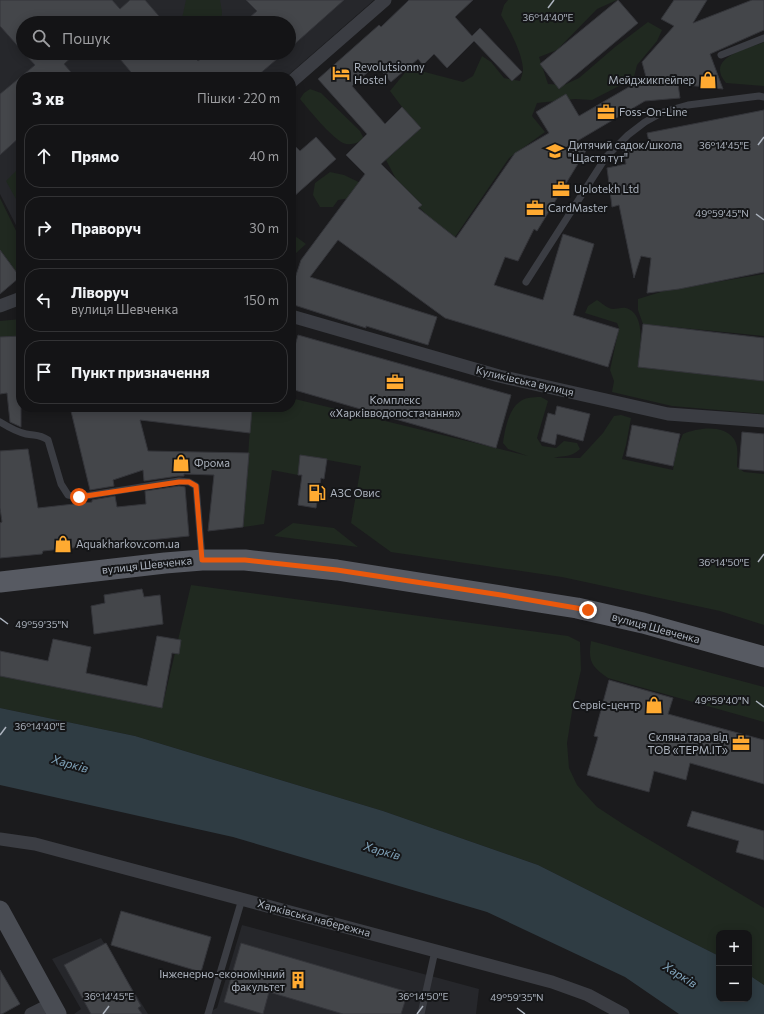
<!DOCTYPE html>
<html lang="uk">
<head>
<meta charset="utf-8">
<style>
  :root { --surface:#141416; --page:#1d1d1f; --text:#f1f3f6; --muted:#9d9ea1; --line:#333335 }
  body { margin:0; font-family:Commissioner,sans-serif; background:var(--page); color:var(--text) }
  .controls { position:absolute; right:12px; bottom:12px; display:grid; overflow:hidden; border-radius:8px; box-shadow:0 2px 10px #0003 }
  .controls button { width:36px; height:36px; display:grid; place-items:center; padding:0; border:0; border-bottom:1px solid var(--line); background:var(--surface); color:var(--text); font:20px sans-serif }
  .stop { position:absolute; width:12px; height:12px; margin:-9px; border:3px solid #ea580c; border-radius:50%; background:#fff }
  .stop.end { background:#ea580c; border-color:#fff; box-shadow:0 1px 4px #0008 }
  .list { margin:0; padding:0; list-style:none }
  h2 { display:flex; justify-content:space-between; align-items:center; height:52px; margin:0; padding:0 16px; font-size:17px }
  h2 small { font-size:13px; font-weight:400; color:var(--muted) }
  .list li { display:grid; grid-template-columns:26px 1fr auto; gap:12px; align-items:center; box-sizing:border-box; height:64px; margin:0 8px 8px; padding:0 8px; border:1px solid var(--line); border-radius:16px }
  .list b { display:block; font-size:15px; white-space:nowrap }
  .list p { margin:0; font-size:13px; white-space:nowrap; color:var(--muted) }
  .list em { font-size:13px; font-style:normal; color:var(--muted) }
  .icon { flex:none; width:22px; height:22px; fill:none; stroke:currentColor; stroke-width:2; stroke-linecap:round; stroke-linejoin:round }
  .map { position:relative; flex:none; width:764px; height:1014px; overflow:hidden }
  .search { position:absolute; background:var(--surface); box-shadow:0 2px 10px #0003; left:16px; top:16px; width:280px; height:44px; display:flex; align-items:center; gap:10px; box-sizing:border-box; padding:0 14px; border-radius:22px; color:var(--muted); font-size:15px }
  .panel { position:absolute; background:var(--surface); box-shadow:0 2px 10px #0003; left:16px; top:72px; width:280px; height:340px; border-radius:16px }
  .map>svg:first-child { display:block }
  .built { fill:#26272b; fill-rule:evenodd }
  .green { fill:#202920 }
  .water { fill:#2f3c43 }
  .building { fill:#44464a; stroke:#34353a }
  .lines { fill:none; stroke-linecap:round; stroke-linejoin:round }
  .lane { stroke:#3b3d43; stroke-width:7 }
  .street { stroke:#3b3d43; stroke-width:13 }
  .secondary { stroke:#494c53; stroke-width:19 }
  .primary { stroke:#575a62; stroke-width:21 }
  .route { stroke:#ea580c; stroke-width:5 }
  .ticks { fill:none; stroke:#acb3be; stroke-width:1.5 }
  .labels { text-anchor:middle; stroke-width:4; stroke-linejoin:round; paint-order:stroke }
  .poi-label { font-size:11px; fill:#acb3be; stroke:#151618; text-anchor:start }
  .street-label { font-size:11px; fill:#acb3be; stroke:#151618 }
  .water-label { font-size:12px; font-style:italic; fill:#81a4bb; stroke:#151618 }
  .ticks-label { font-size:10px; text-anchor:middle; fill:#acb3be; stroke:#151618; stroke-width:4; stroke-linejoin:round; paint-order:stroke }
</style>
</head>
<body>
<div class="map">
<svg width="764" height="1014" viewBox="0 0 764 1014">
  <rect width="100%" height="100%" fill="#1b1b1d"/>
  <path class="built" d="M0 0H374L286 77H21V235L0 194ZM23 23H289V53H23Z
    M242 925 479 989 476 1014H204L217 1008Z
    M101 938 148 1014H74L81 1009 52 959Z"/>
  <path class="green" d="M186 0H220L222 12 221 23H181Z
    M508 0H617L597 9 557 50 539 57 548 84 564 85 579 78 615 47 648 22 662 30 657 41 637 65 634 77 621 85 592 100 575 99 537 103 532 116 545 132 509 158 455 237 428 216 419 207 421 205 396 179 386 160 421 128 402 107 390 91 412 64 421 71 463 82 473 76 482 56 491 62 504 78 520 81C521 78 523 73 523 69 522 52 509 29 501 15L504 5Z
    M764 42V86L726 83C704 57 748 49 764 42Z
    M310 89 321 93 360 131 364 139C358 143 350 146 343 143 330 136 310 111 300 99L304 93Z
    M21 166V208L6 181Z
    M330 172 344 175 369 187 357 197 338 200 333 207H320L313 195 315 183Z
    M0 198 21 241 20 277 0 250Z
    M291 233 306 244 295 254 291 251Z
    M764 274V336L643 324 638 310V299L664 291Z
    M597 300C602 303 608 309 613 309 617 309 622 307 626 308 647 314 640 351 638 367L764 381V414L672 406 612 392 614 381 610 370 619 328 617 323 585 313 588 306Z
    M21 319V336L0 337V321Z
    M541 397 548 401 537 438 542 446 556 448 564 441 577 443 580 449C571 458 564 455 554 458H580L603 433 614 416 621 415 631 418 626 445 622 459 673 470 676 450 683 434C698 428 723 424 734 439 739 446 737 458 737 467L744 472 764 474V625L720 611 562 577 391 552 351 523 361 466 300 455 298 475 272 470 264 524 243 527 250 428 244 426 246 407H291V398L528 456 508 449 503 443C505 428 510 401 528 398 532 397 537 397 541 397Z
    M293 523 334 528 358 547 274 536Z
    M191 585 568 636 580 642 581 670 573 705 567 743 569 768 577 785 597 807 626 826 764 908V985L749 975V933H719V956L538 865 383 811 135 736 0 708V676L162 708Z
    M591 641 764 687V722L608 678C591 666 588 661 591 641Z"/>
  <path class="water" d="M0 708 135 736 383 811 538 865 719 956V999H749V975L764 985V1014H679L625 977 487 912 233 837 0 785Z"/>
  <path class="building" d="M0 0H112L120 9 130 0H145L165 23H23V52L0 26Z
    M246 0H344L289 49V23H243L257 11Z
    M409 0H473L455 17 472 36 480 28 522 72 512 81 474 41 447 68 434 54 423 65 418 59 391 82 376 65 352 86 385 124 402 107 421 128 381 164 422 205 418 208 456 238 515 153 549 133 536 112 566 94 579 116 646 77 642 62 674 26 661 19 674 0H707L693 23 752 0H764V30L710 54 723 89 678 84 680 98 645 101 562 150 590 144 537 231 534 229 518 261 505 257 494 285 543 300 563 234 594 244 573 315 619 329 608 367 445 318 338 240 310 277 437 317 428 345 366 326V328L291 304V290L301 260 365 174 346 155 367 134 318 79 379 25 381 27Z
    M618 0 638 23 559 89 540 64Z
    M24 53H76L64 64 75 77H21V136L0 155V94L35 65Z
    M115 53H191L198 61 208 53H284L256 77H135Z
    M764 110V272L679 289 647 293 651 258 641 256 634 278 619 205 612 207 607 168 626 164 623 151 650 146 647 133Z
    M316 137 336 159 291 199V142L300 151Z
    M0 250 20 277 0 294Z
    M643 324 764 338V381L638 367Z
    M298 335 511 395 496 448 291 389V360Z
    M21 336V427L10 422 7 393 0 394V337Z
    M557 406 590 414 583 441 557 434 555 445 541 441 548 413 555 415Z
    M70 407H205L221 409H252L250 433 140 420 148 451 249 453 243 527 208 531 214 475 184 474V476H178L144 481 143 470 113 480 114 486 90 490Z
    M632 425 680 434 673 466 626 456Z
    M742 432 764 434V471L739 469Z
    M28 449 38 508 92 502V500L115 496 117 507 146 504 145 491 179 486 185 487 189 536 43 551 42 554 0 558V523L2 522 0 508V451Z
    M300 455 327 459 324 479 321 478 316 508 298 505 302 475H298Z
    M142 589 144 597 160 595 163 624 94 634 91 606 105 603 104 595Z
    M157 636 181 640 179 654 172 653 162 708 0 676V651L48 661 53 639 91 647 86 673 147 686Z
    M609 680 673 698 668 714 764 740V784L690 763 686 780 654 771 649 792 587 775 598 737 594 736Z
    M692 811 764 831V860L736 852 739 841 687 826Z
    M121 911 211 937 201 972 111 945Z
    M106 943 141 1006 138 1008 142 1014H91L64 965Z
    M241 943 408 992 401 1014H343L269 992 263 1014 224 1002Z
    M0 970 20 1004 2 1014H0Z"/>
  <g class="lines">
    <path class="lane" d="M721 55 764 38
      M526 282 606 157 628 135 645 122 663 112 688 105 759 96 764 97
      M0 422C8 427 17 432 26 434 36 436 39 434 48 440L61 484 68 495 79 497 179 481 189 482 196 486 202 558
      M208 1014 242 899
      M421 1014 435 951"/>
    <path class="street" d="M291 82 385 0
      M0 306 21 298
      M291 316 499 376 668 414 764 421
      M0 839 35 844 552 982 588 995 623 1014
      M31 1014 51 1004"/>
    <path class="secondary" d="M0 910 57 1014"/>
    <path class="primary" d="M0 582 165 563 202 560H245L337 570 577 608 643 623 764 657"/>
  </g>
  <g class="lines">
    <path class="route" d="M79 497 179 482H189L196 486 202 560H245L337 570 501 595 588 610"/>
  </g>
  <path class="ticks" d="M548 8 554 0M758 145 764 137M756 214 764 220M758 562 764 554M0 618 8 624M756 701 764 707M0 735 6 727M517 1008 525 1014M103 1014 109 1006M417 1014 423 1006"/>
  <defs>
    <g id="hotel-bare" transform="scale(1.38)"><path d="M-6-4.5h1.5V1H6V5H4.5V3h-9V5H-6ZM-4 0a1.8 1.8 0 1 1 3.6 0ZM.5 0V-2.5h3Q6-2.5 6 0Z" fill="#ffaa31" stroke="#151618" stroke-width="2.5" paint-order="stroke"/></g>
    <g id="shop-bare" transform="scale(1.38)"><path d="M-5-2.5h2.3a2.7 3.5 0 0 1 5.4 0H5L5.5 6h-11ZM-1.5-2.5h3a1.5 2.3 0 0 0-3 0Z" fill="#ffaa31" stroke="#151618" stroke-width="2.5" paint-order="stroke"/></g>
    <g id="office-bare" transform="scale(1.38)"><path d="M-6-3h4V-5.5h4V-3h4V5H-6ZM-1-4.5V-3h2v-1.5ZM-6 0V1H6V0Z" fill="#ffaa31" stroke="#151618" stroke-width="2.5" paint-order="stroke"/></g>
    <g id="school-bare" transform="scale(1.38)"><path d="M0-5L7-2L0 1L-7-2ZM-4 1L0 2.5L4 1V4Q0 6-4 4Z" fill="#ffaa31" stroke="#151618" stroke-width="2.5" paint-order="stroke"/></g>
    <g id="fuel-bare" transform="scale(1.38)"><path d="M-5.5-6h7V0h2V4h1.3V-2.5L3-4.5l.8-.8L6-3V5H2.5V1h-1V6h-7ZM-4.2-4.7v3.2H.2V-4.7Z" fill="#ffaa31" stroke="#151618" stroke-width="2.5" paint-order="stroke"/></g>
    <g id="building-bare" transform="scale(1.38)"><path d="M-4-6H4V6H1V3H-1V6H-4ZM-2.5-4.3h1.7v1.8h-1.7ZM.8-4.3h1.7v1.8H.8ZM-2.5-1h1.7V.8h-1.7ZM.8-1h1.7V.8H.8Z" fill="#ffaa31" stroke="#151618" stroke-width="2.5" paint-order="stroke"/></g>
  </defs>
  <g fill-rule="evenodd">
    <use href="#hotel-bare" x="341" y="73"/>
    <use href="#shop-bare" x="708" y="80"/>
    <use href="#office-bare" x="606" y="112"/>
    <use href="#school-bare" x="555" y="151"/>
    <use href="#office-bare" x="561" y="189"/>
    <use href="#office-bare" x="535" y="208"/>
    <use href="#office-bare" x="395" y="382"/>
    <use href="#shop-bare" x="181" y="463"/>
    <use href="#fuel-bare" x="317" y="493"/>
    <use href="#shop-bare" x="63" y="544"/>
    <use href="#shop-bare" x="654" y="705"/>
    <use href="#office-bare" x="741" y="743"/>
    <use href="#building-bare" x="298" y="980"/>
  </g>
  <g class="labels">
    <g class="poi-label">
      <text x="354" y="71">Revolutsionny<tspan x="354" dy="13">Hostel</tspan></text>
      <text x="695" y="84" text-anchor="end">Мейджикпейпер</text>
      <text x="619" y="116">Foss-On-Line</text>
      <text x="568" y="149">Дитячий садок/школа<tspan x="568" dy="13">"Щастя тут"</tspan></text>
      <text x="574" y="193">Uplotekh Ltd</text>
      <text x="548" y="212">CardMaster</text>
      <text x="395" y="404" text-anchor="middle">Комплекс<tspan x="395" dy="13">«Харківводопостачання»</tspan></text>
      <text x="194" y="467">Фрома</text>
      <text x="330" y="497">АЗС Овис</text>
      <text x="76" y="548">Aquakharkov.com.ua</text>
      <text x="641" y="709" text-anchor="end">Сервіс-центр</text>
      <text x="728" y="741" text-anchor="end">Скляна тара від<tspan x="728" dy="13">ТОВ «ТЕРМ.ІТ»</tspan></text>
      <text x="285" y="978" text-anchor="end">Інженерно-економічний<tspan x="285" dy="13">факультет</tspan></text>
    </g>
    <g class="street-label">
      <text transform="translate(525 381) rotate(13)" y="4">Куликівська вулиця</text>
      <text transform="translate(147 565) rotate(-6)" y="4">вулиця Шевченка</text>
      <text transform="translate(656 628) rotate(15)" y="4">вулиця Шевченка</text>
      <text transform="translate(314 918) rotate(15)" y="4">Харківська набережна</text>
    </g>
    <g class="water-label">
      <text transform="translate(70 764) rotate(16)" y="4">Харків</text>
      <text transform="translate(382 851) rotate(16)" y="4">Харків</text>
      <text transform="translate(680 975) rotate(32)" y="4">Харків</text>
    </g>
  </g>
  <g class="ticks-label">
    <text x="548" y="21">36°14'40"E</text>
    <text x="724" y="149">36°14'45"E</text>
    <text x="722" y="217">49°59'45"N</text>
    <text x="724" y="566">36°14'50"E</text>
    <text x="42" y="628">49°59'35"N</text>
    <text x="722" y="704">49°59'40"N</text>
    <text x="40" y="730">36°14'40"E</text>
    <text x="109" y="1000">36°14'45"E</text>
    <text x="423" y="1000">36°14'50"E</text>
    <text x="517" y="1001">49°59'35"N</text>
  </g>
</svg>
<div class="controls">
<button>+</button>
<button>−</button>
</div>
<div class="stop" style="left:79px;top:497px"></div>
<div class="stop end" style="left:588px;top:610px"></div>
<div class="search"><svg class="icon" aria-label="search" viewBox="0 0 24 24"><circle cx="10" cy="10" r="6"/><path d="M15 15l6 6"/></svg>Пошук</div>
<section class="panel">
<h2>3 хв<small>Пішки · 220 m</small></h2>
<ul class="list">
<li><svg class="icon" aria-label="ahead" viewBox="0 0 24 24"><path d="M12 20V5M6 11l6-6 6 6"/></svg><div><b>Прямо</b></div><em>40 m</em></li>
<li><svg class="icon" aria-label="right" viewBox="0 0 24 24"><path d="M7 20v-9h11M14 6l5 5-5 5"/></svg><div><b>Праворуч</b></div><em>30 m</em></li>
<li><svg class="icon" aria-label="left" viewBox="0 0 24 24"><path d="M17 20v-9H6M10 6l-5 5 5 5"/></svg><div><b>Ліворуч</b><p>вулиця Шевченка</p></div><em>150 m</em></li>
<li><svg class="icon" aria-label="arrive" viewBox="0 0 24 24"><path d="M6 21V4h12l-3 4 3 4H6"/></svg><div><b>Пункт призначення</b></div></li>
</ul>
</section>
</div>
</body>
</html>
